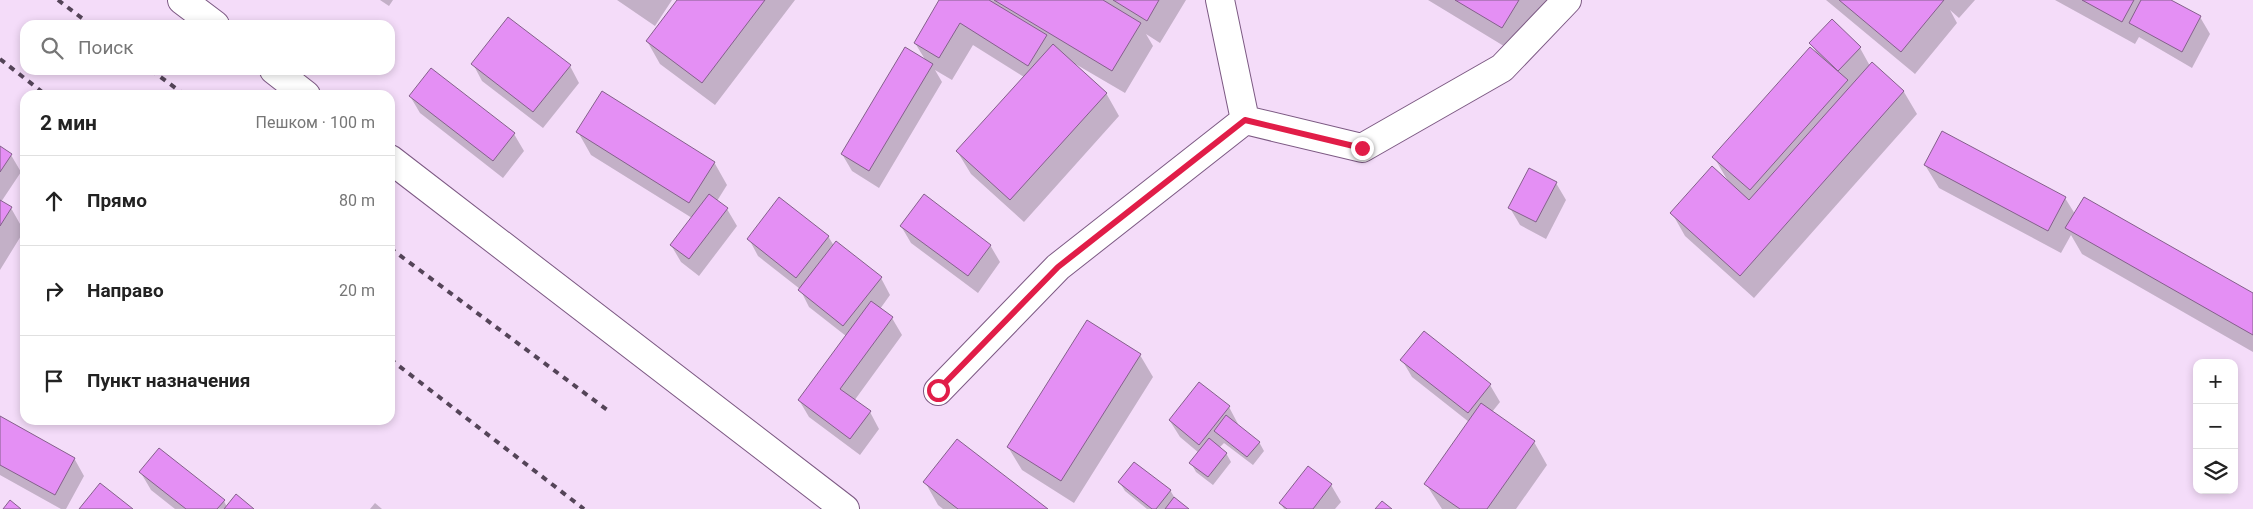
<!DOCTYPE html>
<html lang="ru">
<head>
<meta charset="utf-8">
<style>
  :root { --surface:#fff; --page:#f6f6f6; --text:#222; --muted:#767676; --line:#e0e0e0 }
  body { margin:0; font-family:Roboto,sans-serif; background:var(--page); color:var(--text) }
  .controls { position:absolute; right:15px; bottom:15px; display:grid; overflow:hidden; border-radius:10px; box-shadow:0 2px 8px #0003 }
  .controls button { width:45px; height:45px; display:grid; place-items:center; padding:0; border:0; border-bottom:1px solid var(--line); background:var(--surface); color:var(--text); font:25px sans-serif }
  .stop { position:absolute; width:15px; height:15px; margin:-11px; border:4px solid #e11d48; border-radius:50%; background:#fff }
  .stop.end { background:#e11d48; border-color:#fff; box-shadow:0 1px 5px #0008 }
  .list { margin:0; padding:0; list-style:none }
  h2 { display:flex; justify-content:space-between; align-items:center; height:65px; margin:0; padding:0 20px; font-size:21px }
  h2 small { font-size:16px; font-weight:400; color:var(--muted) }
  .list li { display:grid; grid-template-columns:32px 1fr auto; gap:15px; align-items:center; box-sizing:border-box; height:90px; padding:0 20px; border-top:1px solid var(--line) }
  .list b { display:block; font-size:19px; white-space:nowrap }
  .list em { font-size:16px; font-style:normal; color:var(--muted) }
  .icon { flex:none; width:28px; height:28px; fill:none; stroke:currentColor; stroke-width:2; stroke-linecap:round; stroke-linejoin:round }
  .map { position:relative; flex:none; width:2253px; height:509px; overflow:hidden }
  .search { position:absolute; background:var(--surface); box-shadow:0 2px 8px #0003; left:20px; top:20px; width:375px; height:55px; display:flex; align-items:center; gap:12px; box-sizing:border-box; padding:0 18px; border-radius:15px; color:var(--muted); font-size:19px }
  .panel { position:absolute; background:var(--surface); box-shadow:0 2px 8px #0003; left:20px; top:90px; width:375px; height:335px; border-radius:15px }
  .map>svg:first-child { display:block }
  .shadow { fill:#0003 }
  .building { fill:#e48ff4; stroke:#84608b }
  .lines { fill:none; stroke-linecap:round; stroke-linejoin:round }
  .minor-casing { stroke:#7c5983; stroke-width:30 }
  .minor { stroke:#fff; stroke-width:28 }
  .rail { stroke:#544458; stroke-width:4; stroke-dasharray:6 6; stroke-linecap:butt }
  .route { stroke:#e11d48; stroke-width:6 }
</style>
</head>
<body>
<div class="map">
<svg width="2253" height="509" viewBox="0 0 2253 509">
  <rect width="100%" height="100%" fill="#f4dcf9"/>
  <path class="shadow" d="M380 0H393L389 6Z
    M617 0H672L655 26Z
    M679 0H795L715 105 660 64 647 41Z
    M941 0H1186L1160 43 1146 34 1153 46 1125 93 1072 62 1106 93 1119 116 1024 222 971 174 957 151 1024 77 973 45 952 80 935 70 942 82 879 188 852 171 842 154 926 61 915 43Z
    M1428 0H1550L1517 54Z
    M1826 0H1975L1959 18 1950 10 1957 23 1915 74Z
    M2055 0H2169L2200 17 2210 34 2192 68 2139 37 2135 44Z
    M1832 21 1860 48 1870 66 1872 64 1904 92 1917 114 1754 298 1685 236 1672 213 1729 183 1714 157 1818 55 1811 43Z
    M473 64 570 66 579 83 543 128 482 81Z
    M410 96 514 134 524 151 503 178 420 113Z
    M578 132 714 162 727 185 717 201 727 209 737 226 699 276 681 262 671 245 692 218 591 155Z
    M1943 133 2065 198 2075 214 2253 295V352L2082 254 2071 235 2061 253 1939 188 1925 165Z
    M0 147 11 155 21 172 1 202 11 208 24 231 0 270Z
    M1556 183 1566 200 1546 239 1520 225 1510 208Z
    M901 226 990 245 1000 262 978 293 911 243Z
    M828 236 834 246 881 278 890 295 880 309 892 318 902 335 854 401 870 412 879 429 860 455 809 417 799 400 846 336 809 307 800 289 758 256 749 239Z
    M1424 333 1490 385 1500 402 1492 412 1534 442 1547 465 1516 509H1442L1426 484 1469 422 1412 377 1402 360Z
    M1140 355 1153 377 1074 503 1022 470 1008 447Z
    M1229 407 1238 424 1237 425 1259 442 1264 451 1253 465 1224 443 1219 448 1226 453 1231 462 1213 485 1196 472 1191 463 1199 453 1180 437 1170 421Z
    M0 418 74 458 84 476 66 509H61L0 475Z
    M141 473 224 501 227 507 252 509H175L151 490Z
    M925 482 1046 509H943L938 505Z
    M1120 483 1170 490 1176 500 1187 509H1147L1125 491Z
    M1331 485 1341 502 1335 509H1284L1281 504Z
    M375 503 382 509H370Z"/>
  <path class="building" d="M677 0H765L702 83 646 41Z
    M939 0H989L1047 35 1028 66 960 23 939 58 914 43Z
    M994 0H1103L1141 23 1112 71Z
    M1113 0H1159L1147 21Z
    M1455 0H1519L1502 28Z
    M1839 0H1944L1901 52Z
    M2082 0H2134L2122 22Z
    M2141 0H2171L2201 16 2182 52 2129 23Z
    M508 17 571 65 533 112 471 64Z
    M1832 19 1861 47 1838 71 1809 43Z
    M1053 44 1107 93 1010 200 956 151Z
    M905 47 933 64 869 171 841 154Z
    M1810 47 1848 80 1750 190 1712 157Z
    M1872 62 1904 91 1740 276 1670 213 1712 166 1749 200Z
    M431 68 515 133 493 161 409 96Z
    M602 91 715 162 689 203 576 132Z
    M1942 131 2066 197 2048 231 1924 165Z
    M0 146 12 154 0 172Z
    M1529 168 1557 182 1536 222 1508 208Z
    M709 194 728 208 689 259 670 245Z
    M924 194 991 245 968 276 900 226Z
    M779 197 829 236 796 278 747 239Z
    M2084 197 2253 293V335L2065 228Z
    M0 200 12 207 0 226Z
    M836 241 882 277 843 326 798 290Z
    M871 301 893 317 840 389 871 411 850 439 798 400Z
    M1087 320 1141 354 1061 481 1007 447Z
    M1424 331 1491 384 1468 413 1400 360Z
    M1199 382 1230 406 1199 445 1169 420Z
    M1481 403 1535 441 1487 509H1460L1424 484Z
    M1226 415 1260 442 1247 457 1214 431Z
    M0 416 75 458 55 495 0 465Z
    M1209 438 1227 453 1208 477 1189 463Z
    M957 439 1048 509H958L923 482Z
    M159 448 225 500 217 509H186L139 472Z
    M1134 462 1171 490 1156 509H1152L1118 482Z
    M1308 466 1332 484 1313 509H1287L1279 503Z
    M100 483 133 509H79Z
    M236 494 254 509H224Z
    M1174 497 1189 509H1165Z
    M10 500 21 509H3Z
    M1382 501 1392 509H1375Z"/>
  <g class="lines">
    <g class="minor-casing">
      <path id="minor" d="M182 0 215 25
        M274 70 306 95
        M1245 120 1362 148 1502 68 1567 0
        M390 159 845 509
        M938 391 1058 267 1245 120 1220 0"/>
    </g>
    <use href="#minor" class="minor"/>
    <path class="rail" d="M58 0 91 25
      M0 59 46 95
      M151 70 185 95
      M390 248 610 412
      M390 359 584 509"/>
  </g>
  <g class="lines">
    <path class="route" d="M938 390 1058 267 1245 120 1362 148"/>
  </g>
</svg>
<div class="controls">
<button>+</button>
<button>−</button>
<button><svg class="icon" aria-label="layers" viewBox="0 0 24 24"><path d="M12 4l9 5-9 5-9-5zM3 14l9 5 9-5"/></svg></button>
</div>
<div class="stop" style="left:938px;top:390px"></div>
<div class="stop end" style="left:1362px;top:148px"></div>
<div class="search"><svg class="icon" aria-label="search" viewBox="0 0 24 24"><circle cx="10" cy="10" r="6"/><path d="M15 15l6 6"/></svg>Поиск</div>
<section class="panel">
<h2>2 мин<small>Пешком · 100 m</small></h2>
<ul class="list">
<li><svg class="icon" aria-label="ahead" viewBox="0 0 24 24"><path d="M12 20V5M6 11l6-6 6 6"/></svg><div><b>Прямо</b></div><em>80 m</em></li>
<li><svg class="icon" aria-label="right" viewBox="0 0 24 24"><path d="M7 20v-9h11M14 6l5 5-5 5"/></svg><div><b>Направо</b></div><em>20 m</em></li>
<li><svg class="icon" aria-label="arrive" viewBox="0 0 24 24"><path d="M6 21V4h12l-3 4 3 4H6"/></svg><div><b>Пункт назначения</b></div></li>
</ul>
</section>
</div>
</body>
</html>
